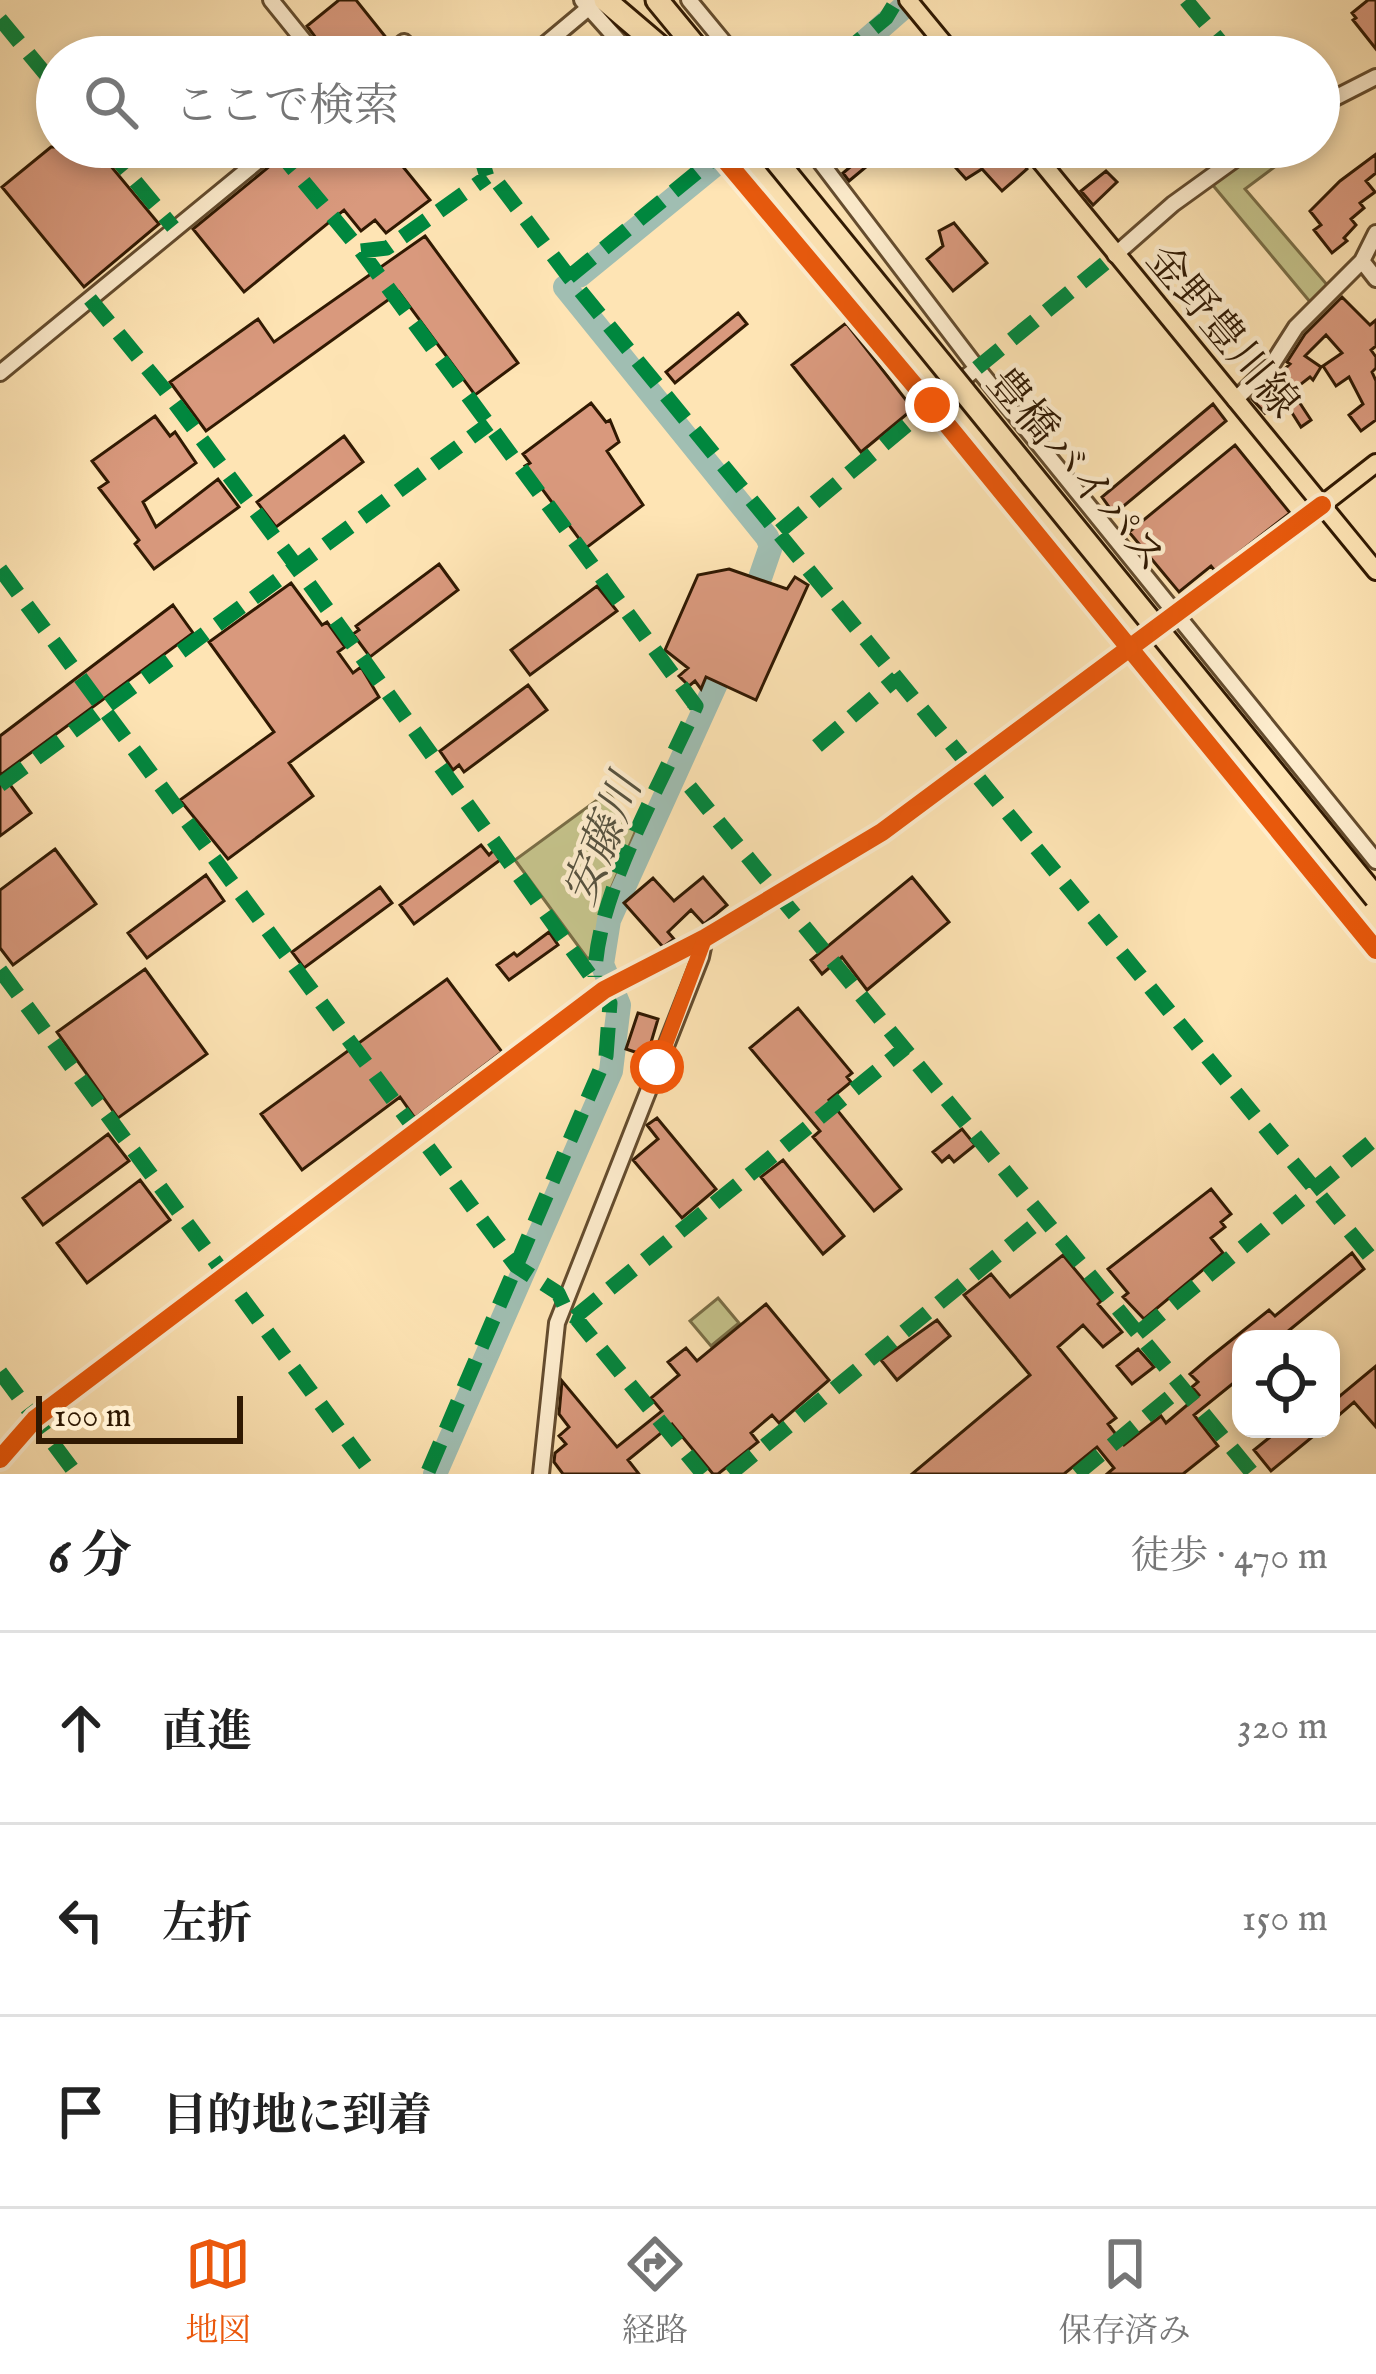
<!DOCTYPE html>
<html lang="ja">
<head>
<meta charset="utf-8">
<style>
  :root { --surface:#fff; --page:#f2f2f2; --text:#222; --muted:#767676; --line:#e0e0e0; --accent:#ea580c }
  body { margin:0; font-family:"IM FELL English","Noto Serif JP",serif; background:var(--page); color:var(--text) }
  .controls { position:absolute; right:36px; bottom:36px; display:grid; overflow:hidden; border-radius:24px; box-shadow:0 6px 18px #0003 }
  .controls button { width:108px; height:108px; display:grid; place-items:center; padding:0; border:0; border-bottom:3px solid var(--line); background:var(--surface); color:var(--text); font:60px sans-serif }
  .scale { position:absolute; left:36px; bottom:30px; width:207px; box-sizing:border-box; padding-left:12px; border:6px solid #301902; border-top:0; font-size:33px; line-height:42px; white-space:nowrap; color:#301902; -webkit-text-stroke:9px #feedce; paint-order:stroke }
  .stop { position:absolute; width:36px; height:36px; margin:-27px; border:9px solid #ea580c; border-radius:50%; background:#fff }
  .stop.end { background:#ea580c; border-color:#fff; box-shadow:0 3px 12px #0008 }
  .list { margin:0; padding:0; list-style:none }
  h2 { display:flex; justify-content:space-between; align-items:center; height:156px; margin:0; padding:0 48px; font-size:51px }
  h2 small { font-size:39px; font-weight:400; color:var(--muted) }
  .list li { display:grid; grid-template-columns:78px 1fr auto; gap:36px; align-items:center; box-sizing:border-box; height:192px; padding:0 48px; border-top:3px solid var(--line) }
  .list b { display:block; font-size:45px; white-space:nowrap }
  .list em { font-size:39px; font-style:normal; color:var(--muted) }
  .icon { flex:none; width:66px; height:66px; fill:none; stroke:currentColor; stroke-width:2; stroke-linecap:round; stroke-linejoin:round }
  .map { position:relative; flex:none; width:1376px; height:1474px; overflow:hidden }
  .search { position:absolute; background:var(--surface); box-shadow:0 6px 18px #0003; left:36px; right:36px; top:36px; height:132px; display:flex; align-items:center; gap:30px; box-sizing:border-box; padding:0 42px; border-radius:66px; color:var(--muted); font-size:45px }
  .sheet { height:732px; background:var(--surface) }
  nav { display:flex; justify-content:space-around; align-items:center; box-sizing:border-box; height:168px; border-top:3px solid var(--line); background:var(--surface); font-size:33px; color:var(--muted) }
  nav a { display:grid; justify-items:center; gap:6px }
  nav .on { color:var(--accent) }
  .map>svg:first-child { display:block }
  .green { fill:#c4c28a; stroke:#7a6e46; stroke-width:3 }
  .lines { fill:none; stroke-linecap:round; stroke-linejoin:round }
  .river { stroke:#a0beb2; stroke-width:24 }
  .building { fill:#d9997d; stroke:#301902; stroke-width:3 }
  .minor-casing { stroke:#644c2e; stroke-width:20 }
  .major-casing { stroke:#301902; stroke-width:22 }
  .highway-casing { stroke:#301902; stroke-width:27 }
  .minor { stroke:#feedce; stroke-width:14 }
  .major { stroke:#fee4b4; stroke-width:16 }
  .highway { stroke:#fee4b4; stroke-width:21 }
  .highway-bridge-casing { stroke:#301902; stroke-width:27; stroke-linecap:butt }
  .highway-bridge { stroke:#fee4b4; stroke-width:21 }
  .quiet { stroke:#00873e; stroke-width:15; stroke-dasharray:30 15; stroke-linecap:butt }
  .cycleway-casing { stroke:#feedce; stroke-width:26 }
  .cycleway { stroke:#e8590c; stroke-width:18 }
  .route { stroke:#ea580c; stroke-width:15 }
  .labels { text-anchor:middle; stroke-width:9; stroke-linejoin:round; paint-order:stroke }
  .street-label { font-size:42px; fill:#301902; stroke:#feedce }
  .water-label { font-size:45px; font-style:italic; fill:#575340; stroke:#feedce }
</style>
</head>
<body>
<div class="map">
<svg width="1376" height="1474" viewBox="0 0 1376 1474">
  <rect width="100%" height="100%" fill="#fee4b4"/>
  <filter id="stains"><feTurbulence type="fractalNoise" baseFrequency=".00167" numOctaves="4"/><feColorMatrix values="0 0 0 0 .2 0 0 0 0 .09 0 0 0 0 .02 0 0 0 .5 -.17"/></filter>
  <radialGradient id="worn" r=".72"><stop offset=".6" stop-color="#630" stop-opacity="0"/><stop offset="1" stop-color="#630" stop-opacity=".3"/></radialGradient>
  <path class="green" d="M1266 147H1301L1245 189 1329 287 1311 303 1211 183Z
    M608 792 636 830 607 898 593 958H587L515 860Z
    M718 1298 739 1323 711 1346 690 1321Z"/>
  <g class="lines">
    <path class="river" d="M847 57 904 7
      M579 276 716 164
      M569 284 565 287 767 537 771 546 750 607
      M435 1474 611 1071 619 1005 602 964 609 920 729 655"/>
  </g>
  <path class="building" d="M339 0H356L388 40 373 57H330L307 26Z
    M1368 0H1376V49L1353 20 1356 18 1352 13Z
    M51 147H95L159 224 84 287 2 187Z
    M288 147H387L430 200 386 233 375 220 361 231 344 210 244 292 193 229 282 156Z
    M874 147H890L849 181 843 173Z
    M937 147H1013L1027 169 1002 191 982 169 966 179Z
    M1376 154V173L1366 181 1375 192 1360 203 1364 208 1351 219 1356 225 1344 238 1347 241 1332 253 1314 230 1321 225 1310 211 1340 181Z
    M1106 171 1117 182 1093 205 1081 191Z
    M954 223 987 263 953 291 927 259 943 246 939 231Z
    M425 236 518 363 475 395 399 292 206 431 170 382 258 319 274 342Z
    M1342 297 1370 325 1376 320V346L1371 350 1376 357V368L1372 372 1376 381V420L1361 431 1349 415 1363 404 1349 377 1336 386 1323 366 1342 353 1326 335 1305 356 1321 367 1313 380 1310 377 1292 391 1311 420 1301 427 1282 397 1265 413 1252 399 1290 364 1287 362 1305 334Z
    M738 313 747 324 675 383 666 372Z
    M846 323 913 409 861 452 792 365Z
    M591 403 606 422 610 420 619 442 607 451 643 505 586 548 525 466 530 463 523 454Z
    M1213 404 1226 421 1114 514 1102 497Z
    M155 416 170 436 175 432 196 463 143 502 156 527 218 479 239 507 154 569 135 544 139 540 99 488 108 482 92 461Z
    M344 436 363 462 276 527 257 502Z
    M1235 445 1290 513 1215 571 1211 566 1179 592 1129 532Z
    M439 564 458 590 370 657 353 634 359 630 356 626Z
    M729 569 787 589 795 577 808 585 756 700 706 677 701 689 695 681 689 686 679 676 688 668 665 650 698 575Z
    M291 583 322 625 327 622 345 647 338 652 353 673 361 667 379 697 289 763 313 796 228 859 180 800 274 732 209 642Z
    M597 586 617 611 530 675 511 650Z
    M173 605 193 633 2 774 31 813 0 836V736Z
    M528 685 547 710 464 772 459 765 453 770 440 751Z
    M481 845 489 855 494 850 500 860 414 924 400 905Z
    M55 849 96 904 13 965 0 948V890Z
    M206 875 224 901 147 958 128 933Z
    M703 877 727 905 704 924 691 910 668 932 674 939 663 947 624 903 653 878 674 901Z
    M912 877 949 922 867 990 842 957 822 974 811 960Z
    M380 887 392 903 304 968 292 952Z
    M549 932 558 945 509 980 497 965 514 953 517 956Z
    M145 969 207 1054 118 1118 57 1032Z
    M447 979 502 1052 415 1118 400 1097 302 1170 261 1114Z
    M798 1008 852 1073 847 1077 851 1082 829 1100 901 1189 874 1211 813 1137 820 1131 750 1048Z
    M638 1013 658 1019 647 1056 626 1049Z
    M657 1118 716 1189 682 1218 633 1160 658 1139 647 1125Z
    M962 1129 975 1145 954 1162 949 1156 942 1162 933 1152Z
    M108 1134 129 1161 43 1225 23 1198Z
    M783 1160 844 1236 823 1254 761 1177Z
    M140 1180 170 1220 87 1283 57 1243Z
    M1211 1189 1231 1214 1221 1222 1225 1227 1211 1238 1223 1253 1144 1319 1123 1297 1128 1293 1108 1269Z
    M1352 1253 1364 1269 1287 1332 1293 1339H1241V1377L1194 1415 1218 1446 1183 1474H1107L1114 1468 1097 1447 1064 1474H912L1030 1375 964 1295 991 1274 1010 1297 1063 1255 1101 1301 1098 1304 1122 1332 1103 1347 1083 1325 1058 1347 1116 1418 1108 1424 1124 1445 1161 1416 1166 1423 1199 1395 1192 1387 1198 1382 1190 1374 1209 1358 1269 1310 1275 1316Z
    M766 1304 829 1380 779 1423 772 1415 751 1433 758 1442 718 1474H713L672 1424 628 1460 639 1474H563L554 1462 555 1453 566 1444 559 1436 569 1427 559 1414 562 1381 617 1447 662 1411 651 1398 679 1375 668 1362 686 1348 697 1361Z
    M937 1320 950 1336 897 1380 881 1360Z
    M1138 1349 1154 1367 1132 1384 1117 1366Z
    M1376 1366V1427L1354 1402 1331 1422V1385L1340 1396Z
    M1280 1429H1322L1271 1471 1254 1450Z"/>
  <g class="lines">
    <g class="minor-casing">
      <path id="minor" d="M271 0 317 57
        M582 0 633 57
        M689 0 736 57
        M386 57 404 42 415 57
        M530 57 598 0
        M1319 106 1376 77
        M714 147 931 405 1376 950
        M809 147 977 368 1376 861
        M1115 255 1173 204 1252 147
        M1362 261 1376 279
        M0 373 275 147
        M1235 400 1273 363 1296 327 1362 261 1376 233
        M931 405 977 368
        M0 1459 35 1419 604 990 705 938 882 832 1322 505
        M541 1474 557 1323 701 957 705 938"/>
    </g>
    <g class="major-casing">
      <path id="major" d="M908 0 955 57
        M1029 147 1376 571
        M1322 505 1376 463"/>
    </g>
    <g class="highway-casing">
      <path id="highway" d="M605 0 672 57
        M657 0 704 57"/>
    </g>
    <use href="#minor" class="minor"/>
    <use href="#major" class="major"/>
    <use href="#highway" class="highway"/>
    <g class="highway-bridge-casing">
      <path id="highway-bridge" d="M765 147 1376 898"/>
    </g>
    <use href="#highway-bridge" class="highway-bridge"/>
    <path class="quiet" d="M1186 0 1233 57
      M0 19 57 88
      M839 57 886 18 897 0
      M107 147 173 227
      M275 147 361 251 696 706C662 782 595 896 595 977
      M478 147 487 177 498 183 569 277 1376 1264
      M361 251 387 248 487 177
      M569 277 728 147
      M90 299 164 389 297 567 610 1003 606 1056 427 1474
      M977 368 1115 255
      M780 531 931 405
      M0 569 516 1266 558 1293 568 1314 575 1317 703 1474
      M817 746 897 678
      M0 785 489 424
      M690 787 1253 1474
      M0 970 372 1474
      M575 1317 905 1048
      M1138 1333 1376 1138
      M0 1372 76 1474
      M730 1474 1043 1218
      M1077 1474 1182 1387"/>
    <g class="cycleway-casing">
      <path id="cycleway" d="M714 147 931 405 1376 950
        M0 1459 35 1419 604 990 705 938 882 832 1322 505"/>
    </g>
    <use href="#cycleway" class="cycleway"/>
  </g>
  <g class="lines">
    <path class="route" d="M657 1067 705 938 882 832 1130 648 932 405"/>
  </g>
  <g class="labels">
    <g class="street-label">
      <text transform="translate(1224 330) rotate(50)" y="15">金野豊川線</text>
      <text transform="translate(1078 469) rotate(50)" y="15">豊橋バイパス</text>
    </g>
    <g class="water-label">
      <text transform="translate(601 839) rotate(-68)" y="16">安藤川</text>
    </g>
  </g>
  <rect width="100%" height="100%" filter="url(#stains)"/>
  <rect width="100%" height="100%" fill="url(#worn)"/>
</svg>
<div class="controls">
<button><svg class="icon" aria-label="locate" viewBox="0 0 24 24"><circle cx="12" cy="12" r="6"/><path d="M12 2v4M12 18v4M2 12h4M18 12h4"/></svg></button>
</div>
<div class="scale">100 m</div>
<div class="stop" style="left:657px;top:1067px"></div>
<div class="stop end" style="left:932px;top:405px"></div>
<div class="search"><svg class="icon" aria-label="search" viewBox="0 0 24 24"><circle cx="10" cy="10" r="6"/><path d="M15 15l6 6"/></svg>ここで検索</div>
</div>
<section class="sheet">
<h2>6 分<small>徒歩 · 470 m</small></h2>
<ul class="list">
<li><svg class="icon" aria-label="ahead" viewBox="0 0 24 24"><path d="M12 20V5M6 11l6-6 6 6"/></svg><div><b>直進</b></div><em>320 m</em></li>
<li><svg class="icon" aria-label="left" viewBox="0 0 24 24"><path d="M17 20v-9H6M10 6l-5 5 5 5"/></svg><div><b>左折</b></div><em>150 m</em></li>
<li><svg class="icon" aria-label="arrive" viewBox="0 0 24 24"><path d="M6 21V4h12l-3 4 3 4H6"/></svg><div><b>目的地に到着</b></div></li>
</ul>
</section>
<nav>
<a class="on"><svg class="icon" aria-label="map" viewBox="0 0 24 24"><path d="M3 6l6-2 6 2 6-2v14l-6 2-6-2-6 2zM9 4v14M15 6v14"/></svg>地図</a>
<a><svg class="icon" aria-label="directions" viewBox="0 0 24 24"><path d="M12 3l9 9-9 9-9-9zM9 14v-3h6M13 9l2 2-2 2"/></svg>経路</a>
<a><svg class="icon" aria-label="saved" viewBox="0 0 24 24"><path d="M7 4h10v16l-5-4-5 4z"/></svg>保存済み</a>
</nav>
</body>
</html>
